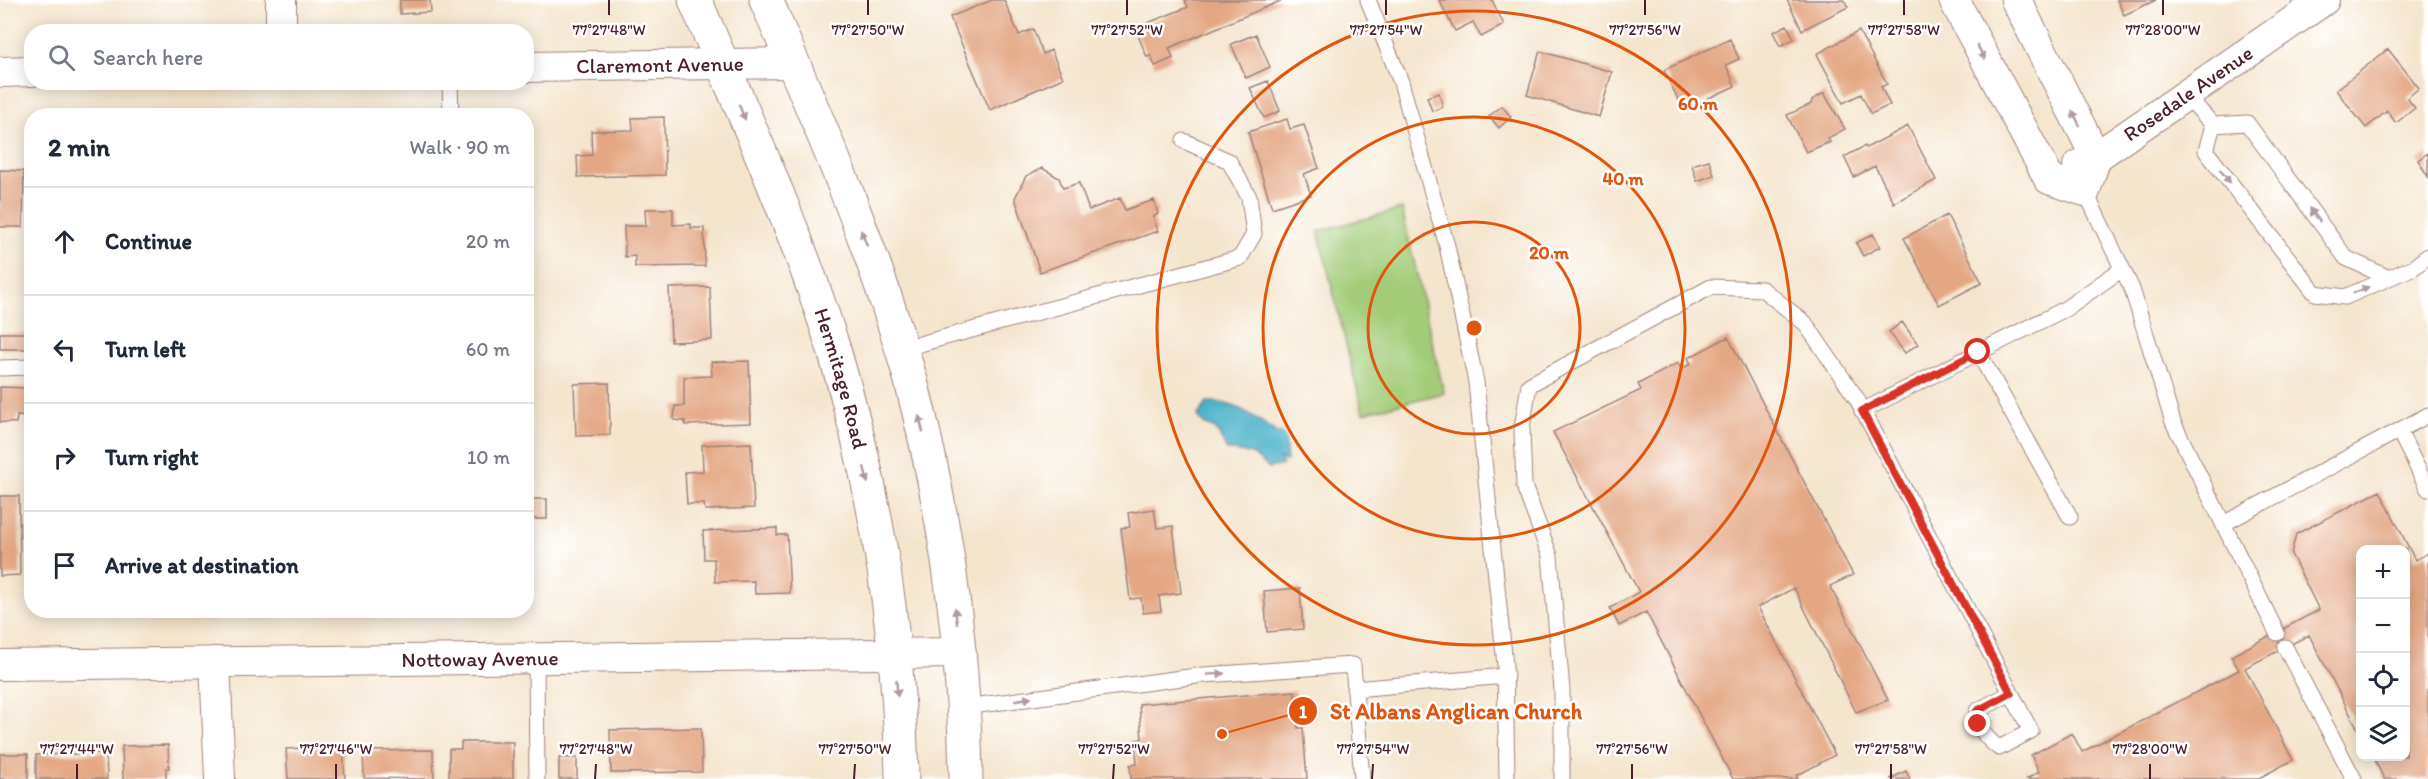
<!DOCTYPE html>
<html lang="en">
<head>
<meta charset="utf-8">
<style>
  :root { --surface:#fff; --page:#f6f6f7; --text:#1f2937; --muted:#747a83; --line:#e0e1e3 }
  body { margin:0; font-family:Itim,sans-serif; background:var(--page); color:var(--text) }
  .controls { position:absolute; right:18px; bottom:18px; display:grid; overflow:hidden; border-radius:12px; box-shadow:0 3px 15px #0003 }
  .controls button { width:54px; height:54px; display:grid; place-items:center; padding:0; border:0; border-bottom:2px solid var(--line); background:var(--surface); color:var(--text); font:30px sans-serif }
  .stop { position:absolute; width:18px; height:18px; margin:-14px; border:4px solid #d93025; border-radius:50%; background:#fff }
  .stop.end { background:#d93025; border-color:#fff; box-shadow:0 2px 6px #0008 }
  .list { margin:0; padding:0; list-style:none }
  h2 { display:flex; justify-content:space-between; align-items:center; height:78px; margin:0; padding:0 24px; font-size:26px }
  h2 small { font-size:20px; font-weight:400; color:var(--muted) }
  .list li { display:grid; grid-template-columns:39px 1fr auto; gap:18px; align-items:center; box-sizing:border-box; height:108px; padding:0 24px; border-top:2px solid var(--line) }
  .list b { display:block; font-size:22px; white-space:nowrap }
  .list em { font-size:20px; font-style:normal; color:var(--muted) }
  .icon { flex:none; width:33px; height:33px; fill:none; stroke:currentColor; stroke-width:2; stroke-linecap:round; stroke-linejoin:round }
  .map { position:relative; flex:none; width:2428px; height:779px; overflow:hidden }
  .search { position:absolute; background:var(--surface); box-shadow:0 3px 15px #0003; left:24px; top:24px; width:510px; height:66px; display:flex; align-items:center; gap:15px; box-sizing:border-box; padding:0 21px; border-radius:24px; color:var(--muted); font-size:22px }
  .panel { position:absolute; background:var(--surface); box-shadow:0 3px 15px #0003; left:24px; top:108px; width:510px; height:510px; border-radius:24px }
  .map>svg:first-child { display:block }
  .green { fill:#a3cc78; stroke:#767652; stroke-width:1.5 }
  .water { fill:#4ab1c9; stroke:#4a687a; stroke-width:1.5 }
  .building { fill:#e4a783 }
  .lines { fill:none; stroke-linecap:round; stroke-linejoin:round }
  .lane-casing { stroke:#9f827c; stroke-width:17 }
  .street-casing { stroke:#9f827c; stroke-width:32 }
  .primary-casing { stroke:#9f827c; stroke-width:35 }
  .lane { stroke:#fff; stroke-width:15 }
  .street { stroke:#fff; stroke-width:30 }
  .primary { stroke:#fff; stroke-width:33 }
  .oneway { fill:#ae9aa0 }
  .route { stroke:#d93025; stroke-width:8 }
  .ticks { fill:none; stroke:#4a1f2b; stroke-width:2 }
  .ring { fill:none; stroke:#e0560e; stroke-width:3 }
  .labels { text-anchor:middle; stroke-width:5; stroke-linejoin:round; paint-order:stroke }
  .street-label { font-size:21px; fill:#4a1f2b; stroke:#fff }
  .ticks-label { font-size:15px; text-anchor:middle; fill:#4a1f2b; stroke:#fff; stroke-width:5; stroke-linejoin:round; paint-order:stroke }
  .centre { fill:#e0560e; stroke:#fff; stroke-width:3 }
  .ring-label { font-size:18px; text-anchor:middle; font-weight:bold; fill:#e0560e; stroke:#fff; stroke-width:5; stroke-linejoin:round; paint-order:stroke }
  .leader { fill:none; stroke:#e0560e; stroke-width:2 }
  .callout-dot { fill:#e0560e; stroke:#fff; stroke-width:2 }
  .mark-label { font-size:18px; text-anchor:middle; font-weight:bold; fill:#fff }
  .callout-label { font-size:22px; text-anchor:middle; font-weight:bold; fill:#e0560e; stroke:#fff; stroke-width:5; stroke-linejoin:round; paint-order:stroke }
</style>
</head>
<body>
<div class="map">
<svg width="2428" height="779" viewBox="0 0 2428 779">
  <rect width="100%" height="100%" fill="#fff"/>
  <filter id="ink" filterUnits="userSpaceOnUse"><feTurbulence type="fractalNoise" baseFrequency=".0167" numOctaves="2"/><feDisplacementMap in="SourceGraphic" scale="12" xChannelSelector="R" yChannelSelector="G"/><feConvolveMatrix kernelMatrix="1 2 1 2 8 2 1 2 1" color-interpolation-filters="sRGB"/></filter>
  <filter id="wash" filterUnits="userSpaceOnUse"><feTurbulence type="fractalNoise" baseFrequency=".008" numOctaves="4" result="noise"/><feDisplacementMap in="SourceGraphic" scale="24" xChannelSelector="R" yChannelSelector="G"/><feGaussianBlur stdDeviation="1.35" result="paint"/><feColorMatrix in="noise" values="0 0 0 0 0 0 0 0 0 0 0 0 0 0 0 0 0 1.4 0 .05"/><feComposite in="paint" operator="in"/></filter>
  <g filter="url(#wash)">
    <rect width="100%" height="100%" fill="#f4e5cd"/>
    <path class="green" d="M1402 209 1444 393 1363 413 1318 231Z"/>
    <path class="water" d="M1207 402C1236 401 1255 417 1278 434L1281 432 1285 439 1287 461 1280 459 1283 465 1269 468 1252 454 1227 450 1216 429C1207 425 1201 425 1198 415Z"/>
    <g id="blocks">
      <path class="building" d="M400 0H430L431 12 400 14Z
        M992 0H1004L1019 35 1033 29 1043 54 1051 50 1063 78 990 110 950 17Z
        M1185 0H1283L1169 48 1173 58 1155 66 1151 56 1147 57 1135 28 1188 7Z
        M1439 0H1492L1504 25 1481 37 1473 22 1455 31Z
        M1787 0H1844L1848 7 1802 30Z
        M2117 0H2156L2124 15Z
        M1787 25 1794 39 1780 46 1773 32Z
        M1859 31 1887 84 1881 87 1890 105 1871 114 1861 94 1843 103 1817 54Z
        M1256 34 1270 67 1246 78 1231 44Z
        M1730 39 1739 59 1726 65 1735 86 1683 110 1664 70Z
        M2388 49 2419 88 2407 98 2415 108 2396 123 2387 111 2366 128 2336 90Z
        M1540 51 1612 72 1599 117 1527 95Z
        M1268 81 1280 111 1264 118 1250 88Z
        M1439 93 1443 107 1432 111 1427 97Z
        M1824 93 1845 129 1828 138 1830 142 1806 152 1787 115 1811 104 1812 100Z
        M1502 106 1511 117 1499 128 1489 116Z
        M664 117 665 175 578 177 577 156 592 155 591 131 633 130 632 118Z
        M1287 119 1290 129 1304 125 1319 168 1304 174 1311 195 1272 208 1248 132Z
        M1908 126 1936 180 1894 203 1875 166 1854 177 1844 157 1865 146 1866 148Z
        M2428 153V177L2418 160Z
        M1709 160 1714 175 1697 181 1692 165Z
        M1042 168 1059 178 1063 188 1079 183 1089 210 1120 198 1125 210 1154 200 1158 214 1153 217 1158 231 1040 272 1015 198 1026 176Z
        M0 170 24 171 23 227H0Z
        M645 209H673V225L691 224V228H704L705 266 635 267V256L625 257 624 226H646Z
        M1947 215 1982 283 1939 305 1904 238Z
        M1873 234 1880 247 1863 256 1856 243Z
        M710 287 712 340 671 342 669 288Z
        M1902 322 1918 344 1905 353 1889 332Z
        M0 333H28V349H0Z
        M1728 337 1853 575 1830 586 1888 700 1856 712 1794 588 1758 607 1835 755 1796 776 1798 779H1733L1646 612 1619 626 1610 608 1639 592 1553 432 1641 390 1638 384 1678 363 1681 369 1691 364 1688 358Z
        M749 361 751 423 685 425V421L674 420 675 406H684V377L712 376 711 362Z
        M609 383 610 435 576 436 574 384Z
        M0 387 29 388 28 417 17 416 16 423 0 422Z
        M751 443 754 508 705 510 704 504H687L685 472 703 471 702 445Z
        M2380 491 2415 560 2428 553V779H2384L2373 756H2406V549L2360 550V733L2309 635 2245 668 2293 760 2257 779H2026L2039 772 2031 755 2072 733 2082 752 2239 670 2231 656 2319 610 2291 554 2296 534Z
        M0 496H19L20 575 0 576Z
        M526 499H547V519H526Z
        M1154 509 1157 528 1173 526 1181 593 1159 596 1161 611 1143 613 1141 598 1130 599 1121 528 1130 527 1128 513Z
        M777 528V535H787L790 593 755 594 754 581 715 582 714 559H704L703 531Z
        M1300 588 1303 629 1267 632 1264 591Z
        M1295 691 1298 728H1303L1307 779H1131L1130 765 1137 764 1135 740 1142 739 1139 704Z
        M701 728 702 772 611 773 610 730Z
        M461 742H513V779H449V749H461Z
        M168 745 169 768H166V779H123L122 746Z
        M343 746 345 779H288L286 749Z
        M433 750 434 779 364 778 363 751Z
        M106 753 107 779H36V755Z
        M0 754H28V779H0Z
        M559 758H577V779H559Z
        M1906 771 1910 779H1890Z"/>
    </g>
  </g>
  <g filter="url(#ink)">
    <use href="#blocks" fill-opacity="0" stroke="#9f827c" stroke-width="1.5"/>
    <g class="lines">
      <g class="lane-casing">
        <path id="lane" d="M1368 0 1401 82 1447 246 1476 382 1505 665 1507 779
          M450 82 451 116
          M2186 95 2213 125
          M2213 125 2206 151 2315 293 2345 297 2414 267 2428 256
          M2213 125 2247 123 2346 258 2389 278
          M2085 191 2132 289 2173 422 2277 633
          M901 349 1240 258 1254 234 1249 197 1229 161 1184 141
          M1978 352 2070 517
          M0 368 32 367
          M1862 411 2065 309 2122 269
          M2399 431 2428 489
          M2223 524 2428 415
          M2285 647 2354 779
          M536 657 537 779
          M1354 689 1506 676
          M965 707 1204 675 1353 665 1362 779
          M1562 779V690L1550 556 1524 486 1522 428 1529 385 1711 287 1762 289 1805 323 1857 399 2031 731 1999 748C1985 738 1978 728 1977 711L2011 693"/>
      </g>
      <g class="street-casing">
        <g id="street">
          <path d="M281 0V32"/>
          <path d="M1954 0 2049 179 2085 191 2096 157 2016 0"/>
          <path id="s1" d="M526 67 793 63"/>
          <path d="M0 72 32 71"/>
          <path id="s2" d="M2078 166 2096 157 2324 0"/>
          <path d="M215 662 220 779"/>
          <path id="s3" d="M0 665 961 653"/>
        </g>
      </g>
      <g class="primary-casing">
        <g id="primary">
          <path id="s4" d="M695 0C744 115 797 230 834 350 876 489 899 634 902 779"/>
          <path d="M766 0C820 125 875 250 911 381 945 511 964 644 966 779"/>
        </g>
      </g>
      <use href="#lane" class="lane"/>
      <use href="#street" class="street"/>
      <use href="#primary" class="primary"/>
    </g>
    <defs><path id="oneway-solid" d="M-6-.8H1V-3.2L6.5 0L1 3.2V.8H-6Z" transform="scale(1.5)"/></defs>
    <g class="oneway">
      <use href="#oneway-solid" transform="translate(1981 52) rotate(62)"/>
      <use href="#oneway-solid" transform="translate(742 112) rotate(67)"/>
      <use href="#oneway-solid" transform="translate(2076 118) rotate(-117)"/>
      <use href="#oneway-solid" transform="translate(2225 176) rotate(52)"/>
      <use href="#oneway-solid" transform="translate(2315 215) rotate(-127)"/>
      <use href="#oneway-solid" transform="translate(864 238) rotate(-111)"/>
      <use href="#oneway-solid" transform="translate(2361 290) rotate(-23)"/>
      <use href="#oneway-solid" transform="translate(921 424) rotate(-104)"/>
      <use href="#oneway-solid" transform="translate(866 475) rotate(78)"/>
      <use href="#oneway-solid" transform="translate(956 616) rotate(-97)"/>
      <use href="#oneway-solid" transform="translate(1216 674) rotate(-4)"/>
      <use href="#oneway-solid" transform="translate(897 688) rotate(85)"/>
      <use href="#oneway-solid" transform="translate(1023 699) rotate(-8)"/>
    </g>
  </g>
  <g class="lines" filter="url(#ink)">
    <path class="route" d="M1978 724 1977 711 2011 693 1862 411 1978 352"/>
  </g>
  <path class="ticks" d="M609 15V0M868 15V0M1127 15V0M1386 15V0M1645 15V0M1904 15V0M2163 15V0M77 779V764M336 779V764M595 779 596 764M854 779 855 764M1113 779 1114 764M1372 779 1373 764M1632 779V764M1891 779V764M2150 779V764"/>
  <g class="ring">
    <circle cx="1474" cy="328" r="106"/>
    <circle cx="1474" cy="328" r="211"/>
    <circle cx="1474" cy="328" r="317"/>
  </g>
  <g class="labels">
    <g class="street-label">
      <text dy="7" stroke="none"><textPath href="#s1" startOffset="134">Claremont Avenue</textPath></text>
      <text dy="7" stroke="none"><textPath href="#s2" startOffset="132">Rosedale Avenue</textPath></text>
      <text dy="7" stroke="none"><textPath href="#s4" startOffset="406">Hermitage Road</textPath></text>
      <text dy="7" stroke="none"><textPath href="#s3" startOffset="480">Nottoway Avenue</textPath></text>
    </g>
  </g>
  <g class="ticks-label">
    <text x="609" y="35">77°27'48"W</text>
    <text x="868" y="35">77°27'50"W</text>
    <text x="1127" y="35">77°27'52"W</text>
    <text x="1386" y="35">77°27'54"W</text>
    <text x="1645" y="35">77°27'56"W</text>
    <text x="1904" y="35">77°27'58"W</text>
    <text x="2163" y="35">77°28'00"W</text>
    <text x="77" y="754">77°27'44"W</text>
    <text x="336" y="754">77°27'46"W</text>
    <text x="596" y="754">77°27'48"W</text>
    <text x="855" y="754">77°27'50"W</text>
    <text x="1114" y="754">77°27'52"W</text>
    <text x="1373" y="754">77°27'54"W</text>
    <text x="1632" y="754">77°27'56"W</text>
    <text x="1891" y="754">77°27'58"W</text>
    <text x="2150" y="754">77°28'00"W</text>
  </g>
  <circle cx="1474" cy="328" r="9" class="centre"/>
  <g class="ring-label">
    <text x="1698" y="110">60 m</text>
    <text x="1623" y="185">40 m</text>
    <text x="1549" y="259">20 m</text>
  </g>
  <path class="leader" d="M1222 734L1303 711"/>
  <g class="callout-dot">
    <circle cx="1222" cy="734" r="6"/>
    <circle cx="1303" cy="711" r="15"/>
  </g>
  <g class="mark-label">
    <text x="1303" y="718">1</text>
  </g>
  <g class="callout-label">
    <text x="1456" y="719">St Albans Anglican Church</text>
  </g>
</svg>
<div class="controls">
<button>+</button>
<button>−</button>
<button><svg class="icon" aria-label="locate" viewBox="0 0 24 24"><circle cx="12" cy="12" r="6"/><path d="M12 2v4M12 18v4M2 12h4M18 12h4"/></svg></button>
<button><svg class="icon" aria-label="layers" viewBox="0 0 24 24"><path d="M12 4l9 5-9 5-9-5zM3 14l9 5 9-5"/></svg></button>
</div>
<div class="stop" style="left:1978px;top:352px"></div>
<div class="stop end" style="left:1978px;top:724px"></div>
<div class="search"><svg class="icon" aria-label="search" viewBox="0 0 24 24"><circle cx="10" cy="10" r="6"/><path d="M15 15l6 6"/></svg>Search here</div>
<section class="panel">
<h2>2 min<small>Walk · 90 m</small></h2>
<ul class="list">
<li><svg class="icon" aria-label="ahead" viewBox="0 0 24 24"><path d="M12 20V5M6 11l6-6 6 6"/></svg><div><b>Continue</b></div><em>20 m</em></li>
<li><svg class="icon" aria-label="left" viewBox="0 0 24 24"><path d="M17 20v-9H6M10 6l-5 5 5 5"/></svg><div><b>Turn left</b></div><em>60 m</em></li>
<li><svg class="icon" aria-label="right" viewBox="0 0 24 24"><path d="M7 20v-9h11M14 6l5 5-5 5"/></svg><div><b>Turn right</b></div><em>10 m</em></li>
<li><svg class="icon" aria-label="arrive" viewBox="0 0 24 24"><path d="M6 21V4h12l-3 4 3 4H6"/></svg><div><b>Arrive at destination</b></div></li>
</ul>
</section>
</div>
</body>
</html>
